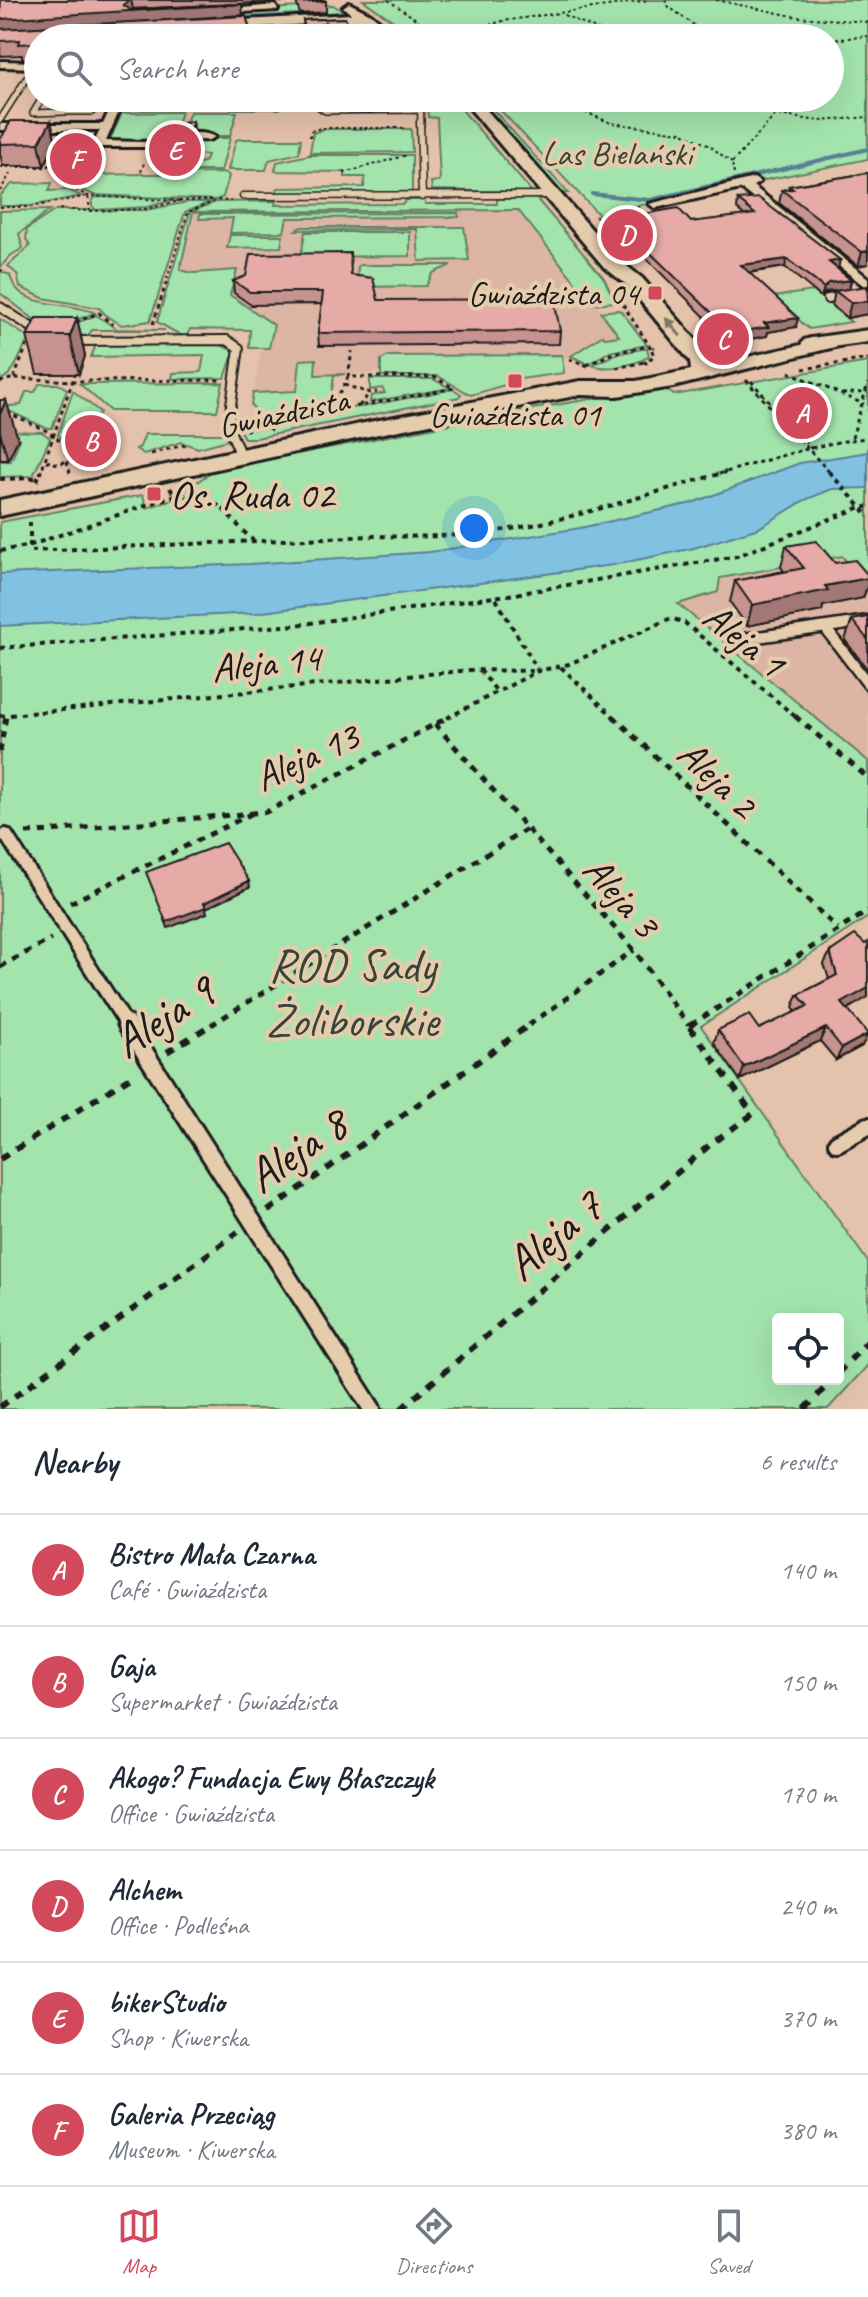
<!DOCTYPE html>
<html lang="en">
<head>
<meta charset="utf-8">
<style>
  :root { --surface:#fff; --page:#f2f2f3; --text:#1f2937; --muted:#747a83; --line:#e0e1e3; --accent:#d1495b }
  body { margin:0; font-family:Caveat,sans-serif; background:var(--page); color:var(--text) }
  .controls { position:absolute; right:24px; bottom:24px; display:grid; overflow:hidden; border-radius:8px; box-shadow:0 8px 32px #0002 }
  .controls button { width:72px; height:72px; display:grid; place-items:center; padding:0; border:0; border-bottom:2px solid var(--line); background:var(--surface); color:var(--text); font:40px sans-serif }
  .you { position:absolute; left:474px; top:528px; width:28px; height:28px; margin:-20px; border:6px solid #fff; border-radius:50%; background:#1a73e8; box-shadow:0 0 0 12px #1a73e833 }
  .badge { display:grid; place-items:center; width:52px; height:52px; border-radius:50%; background:var(--accent); color:#fff; font-size:26px; font-weight:700 }
  .pin { position:absolute; translate:-50% -50%; border:4px solid #fff; box-shadow:0 2px 8px #0006 }
  .list { margin:0; padding:0; list-style:none }
  h2 { display:flex; justify-content:space-between; align-items:center; height:104px; margin:0; padding:0 32px; font-size:34px }
  h2 small { font-size:26px; font-weight:400; color:var(--muted) }
  .list li { display:grid; grid-template-columns:52px 1fr auto; gap:24px; align-items:center; box-sizing:border-box; height:112px; padding:0 32px; border-top:2px solid var(--line) }
  .list b { display:block; font-size:30px; white-space:nowrap }
  .list p { margin:0; font-size:26px; white-space:nowrap; color:var(--muted) }
  .list em { font-size:26px; font-style:normal; color:var(--muted) }
  .icon { flex:none; width:44px; height:44px; fill:none; stroke:currentColor; stroke-width:2; stroke-linecap:round; stroke-linejoin:round }
  .map { position:relative; flex:none; width:868px; height:1409px; overflow:hidden }
  .search { position:absolute; background:var(--surface); box-shadow:0 8px 32px #0002; left:24px; right:24px; top:24px; height:88px; display:flex; align-items:center; gap:20px; box-sizing:border-box; padding:0 28px; border-radius:44px; color:var(--muted); font-size:30px }
  .sheet { height:776px; background:var(--surface) }
  nav { display:flex; justify-content:space-around; align-items:center; box-sizing:border-box; height:112px; border-top:2px solid var(--line); background:var(--surface); font-size:22px; color:var(--muted) }
  nav a { display:grid; justify-items:center; gap:4px }
  nav .on { color:var(--accent) }
  .map>svg:first-child { display:block }
  .built { fill:#ddb5a4 }
  .green { fill:#a3e4ad; stroke:#608064; stroke-width:2; fill-rule:evenodd }
  .water { fill:#81c2e2; stroke:#598093; stroke-width:2 }
  .lines { fill:none; stroke-linecap:round; stroke-linejoin:round }
  .stream-far1 { stroke:#598093; stroke-width:3 }
  .stream { stroke:#598093; stroke-width:4 }
  .lane-far5-casing { stroke:#1c1c1c; stroke-width:8 }
  .lane-far4-casing { stroke:#1c1c1c; stroke-width:9 }
  .lane-far3-casing { stroke:#1c1c1c; stroke-width:12 }
  .lane-far2-casing { stroke:#1c1c1c; stroke-width:15 }
  .lane-far1-casing { stroke:#1c1c1c; stroke-width:18 }
  .lane-casing { stroke:#1c1c1c; stroke-width:22 }
  .street-casing { stroke:#1c1c1c; stroke-width:6 }
  .secondary-casing { stroke:#1c1c1c; stroke-width:6 }
  .path-far4 { stroke:#1c1c1c; stroke-width:2; stroke-dasharray:3 3; stroke-linecap:butt }
  .path-far3 { stroke:#1c1c1c; stroke-width:3; stroke-dasharray:4 4; stroke-linecap:butt }
  .path-far2 { stroke:#1c1c1c; stroke-width:4; stroke-dasharray:5 5; stroke-linecap:butt }
  .path-far1 { stroke:#1c1c1c; stroke-width:5; stroke-dasharray:7 7; stroke-linecap:butt }
  .path { stroke:#1c1c1c; stroke-width:6; stroke-dasharray:9 9; stroke-linecap:butt }
  .lane-far5 { stroke:#e5ccad; stroke-width:5 }
  .lane-far4 { stroke:#e5ccad; stroke-width:6 }
  .lane-far3 { stroke:#e5ccad; stroke-width:8 }
  .lane-far2 { stroke:#e5ccad; stroke-width:10 }
  .lane-far1 { stroke:#e5ccad; stroke-width:12 }
  .lane { stroke:#e5ccad; stroke-width:16 }
  .street { fill:#e5ccad; fill-rule:evenodd }
  .secondary { fill:#e5ccad; fill-rule:evenodd }
  .wall { fill:#c6938f; stroke:#1c1c1c; stroke-width:2; fill-rule:evenodd }
  .shaded-wall { fill:#a17874; stroke:#1c1c1c; stroke-width:2 }
  .building { fill:#e6aba6; stroke:#1c1c1c; stroke-width:2; fill-rule:evenodd }
  .oneway { fill:#807464 }
  .poi-dot { fill:#d1495b; stroke:#e5ccad; stroke-width:3 }
  .labels { text-anchor:middle; stroke-width:8; stroke-linejoin:round; paint-order:stroke }
  .far-park-label { font-size:34px; fill:#374439; stroke:#e5ccad }
  .far-poi-label { font-size:34px; fill:#1c1c1c; stroke:#e5ccad; text-anchor:end }
  .far-street-label { font-size:34px; fill:#1c1c1c; stroke:#e5ccad }
  .poi-label { font-size:40px; fill:#1c1c1c; stroke:#e5ccad; text-anchor:start }
  .street-label { font-size:40px; fill:#1c1c1c; stroke:#e5ccad }
  .near-park-label { font-size:48px; fill:#374439; stroke:#e5ccad }
  .near-street-label { font-size:48px; fill:#1c1c1c; stroke:#e5ccad }
</style>
</head>
<body>
<div class="map">
<svg width="868" height="1409" viewBox="0 0 868 1409">
  <rect width="100%" height="100%" fill="#e5c2ab"/>
  <filter id="ink" filterUnits="userSpaceOnUse"><feTurbulence type="fractalNoise" baseFrequency=".0125" numOctaves="2"/><feDisplacementMap in="SourceGraphic" scale="16" xChannelSelector="R" yChannelSelector="G"/><feConvolveMatrix kernelMatrix="1 2 1 2 8 2 1 2 1" color-interpolation-filters="sRGB"/></filter>
  <g filter="url(#ink)">
    <path class="built" d="M518 210 631 346 511 367 299 376 297 391 254 393 265 323 171 287 192 212Z
      M842 556 868 587V761L677 604 718 592 720 578Z"/>
    <path class="green" d="M363 0H868V159L598 214 489 98H830V38H418Z
      M333 5 344 12 145 24V17Z
      M130 98H181L185 99 181 110H125Z
      M195 98H293L289 104 279 109H188Z
      M427 98H452L532 192 432 190 431 182 440 181 437 118 428 117Z
      M475 98H482L487 103 568 193 560 194Z
      M181 112 173 136 158 142H109L122 113Z
      M190 112H237L230 136H181Z
      M323 129H411L412 152 310 153 313 133Z
      M177 138H230L221 171H173L175 165 198 164 205 161 207 155 193 154 196 141H172Z
      M240 139H301L299 153 269 160 266 170H228L236 140Z
      M309 155H412V194L276 193 278 188 364 187 365 177H345V172L275 171 277 162Z
      M226 173 229 176 223 197 216 200 94 195 71 185 76 175Z
      M52 183 49 191 68 190 81 196 31 206H0V196L12 184Z
      M96 197 165 198 173 200 147 207 96 210 92 206V200Z
      M536 198 604 278 615 302 593 304 518 210 193 212 180 270 193 273 237 270 230 295 274 325 269 348H249L250 330 190 329 186 338 157 322 190 212 216 202 276 201 275 205 403 204 406 200H425V204H497V199Z
      M188 202H211L185 212 150 321 122 325 108 317 99 308 43 298 20 287 17 274 8 266 30 246 26 239 27 229 56 210H146Z
      M50 210 19 234 23 248 10 256 0 268V211Z
      M458 213 459 217 287 218 284 232 230 233 233 218 199 219 200 214Z
      M301 227H464L469 260 419 261 417 229 296 230Z
      M305 232H410V256L301 257Z
      M230 235H283L281 247 227 248Z
      M361 265H451L433 273 426 286 357 287 358 266Z
      M0 271 10 275C18 311 69 300 95 313L48 330 0 293Z
      M813 291 851 322 809 329 773 297Z
      M617 310 621 311 647 345 609 352 588 364 571 356 603 335 606 338 619 336 601 312Z
      M96 315 117 329 165 330H92L86 339 49 334Z
      M0 319 29 338C21 352 15 375 0 380Z
      M96 345H221L234 351 225 378 172 379 173 373 201 372 204 355 91 357Z
      M647 348 649 356C636 365 607 371 592 365L616 354Z
      M562 355 564 373 506 381 508 384 471 395 438 376H381V360L388 356Z
      M316 359 315 375 345 374 334 376 330 403 326 406 263 418 251 405 253 393 297 391 300 360Z
      M868 362V587L842 556 720 578 718 592 678 604 868 761V917L701 1026 868 1262V1365L828 1409H0V522L143 495 147 508 173 499 214 470 502 414 662 387 674 395ZM778 1319H838V1379H778Z
      M370 379H433L450 388 370 402 371 396 385 393 382 388 370 390Z
      M223 383 217 411H110L80 384Z
      M39 384H58L67 389 52 428H46L0 407 21 405 26 392H35Z
      M453 389 461 394 459 397 256 438H244L239 429 322 409 362 407Z
      M73 391 100 412 81 442 74 448 58 435Z
      M1 431 42 432 50 438 33 476 0 477V461H11L20 439H0Z
      M145 434H224L228 440 198 448 181 442 144 454 136 449 140 447Z"/>
    <path class="water" d="M868 452V488L832 489 805 500 759 528 694 548 613 565 256 613 0 626V574L250 564 430 552 580 528 692 503 800 463Z"/>
    <g class="lines">
      <path class="stream-far1" d="M237 18 325 13"/>
      <path class="stream" d="M592 194 650 200 868 149"/>
      <g class="lane-far5-casing">
        <path id="lane-far5" d="M42 98 33 113 64 112
          M72 98 64 112H92L100 98
          M306 98 325 111 420 110
          M336 98 344 105H353
          M420 98 421 124
          M0 120 35 65"/>
      </g>
      <g class="lane-far4-casing">
        <path id="lane-far4" d="M420 122 422 197
          M243 196 552 195"/>
      </g>
      <g class="lane-far3-casing">
        <path id="lane-far3" d="M828 299 868 293
          M0 307 42 334
          M70 341 227 340 239 348 228 426 241 456"/>
      </g>
      <g class="lane-far2-casing">
        <path id="lane-far2" d="M826 629 868 684
          M744 639 868 621"/>
      </g>
      <g class="lane-far1-casing">
        <path id="lane-far1" d="M6 835 127 1025"/>
      </g>
      <g class="lane-casing">
        <path id="lane" d="M126 1023 372 1409
          M837 1143 868 1126"/>
      </g>
      <g class="street-casing">
        <path id="street" d="M275 5 278 10 212 14 207 11Z
          M0 61 38 62V68L0 67Z
          M115 98H125L106 141C123 141 142 143 159 141 176 138 198 127 215 137L209 140 178 141 163 147H99L93 144 100 130H0V124H103Z
          M754 178 760 182 753 186 868 278V289L741 189 655 208 649 204Z"/>
      </g>
      <g class="secondary-casing">
        <path id="secondary" d="M349 3 371 14 400 38H384L361 21 209 30 203 26 209 22 351 14 343 7Z
          M461 98H476L618 259 642 278 709 355 712 365 801 345 804 340 811 338 868 330V342L839 346 673 387 617 396 580 395 374 435 0 516V500L374 421 580 381H636L691 370 690 361 628 286 604 267Z"/>
      </g>
      <path class="path-far4" d="M388 0 429 28 436 38
        M665 0 669 7 712 38
        M716 0 798 17 868 22
        M564 15 616 38
        M429 28 454 33
        M443 38 503 21 649 0
        M830 40 868 36
        M552 98 611 123 681 132 710 146 732 163
        M779 115 819 121 868 117
        M310 137 311 131 321 128H406
        M50 165H72L73 173 67 186 88 196 179 201
        M0 167H48L53 159
        M141 172 144 163
        M171 172 174 164
        M344 173 407 155
        M734 174 732 163 791 98
        M0 191 10 174
        M0 207H31L88 196 90 211 56 209
        M90 211 146 209 179 201 212 200
        M595 217 641 207
        M0 270 6 271
        M167 279 188 212 218 200 231 201"/>
      <path class="path-far3" d="M614 291 651 348
        M76 322 99 313 113 325
        M153 324 168 277
        M569 359 588 366
        M647 364 645 362 654 356 651 348 655 347
        M587 365 613 353 649 346
        M616 368 645 362
        M803 369 868 359
        M789 372 864 404
        M348 377 352 351
        M14 378 28 343
        M746 380 831 474
        M751 381 812 449
        M0 382 14 378 73 381 221 380
        M344 385 370 393 377 392
        M842 394 867 392
        M359 406 370 393
        M332 408 348 377H434L454 388
        M0 409 45 430 76 452 77 459 106 452
        M245 425 319 408 359 406 455 388
        M245 430 266 427 274 431
        M852 438 868 383
        M151 454 183 445 188 447
        M46 461 59 464 67 461
        M70 473 67 461 77 459
        M40 474 75 374
        M719 474C765 461 821 442 868 438"/>
      <path class="path-far2" d="M829 472 868 515
        M0 479 37 478
        M37 481 40 472
        M170 488 175 496C230 499 219 511 255 542
        M30 522V551L373 536C410 537 446 537 483 533 566 523 646 494 726 472
        M0 551 31 545 199 487
        M496 599 537 669
        M0 648 296 625 515 594 737 556 861 507H868
        M561 667 615 718
        M480 670 497 692
        M0 716 470 670 536 671
        M447 718 538 671 569 664 671 618 685 623 797 718"/>
      <path class="path-far1" d="M613 716 838 929
        M795 716 868 778
        M435 724 634 950 688 1025
        M0 752 6 716
        M26 833 266 812 451 716
        M70 903 251 814
        M0 967 51 939
        M211 1025 527 829
        M529 1025 634 950
        M691 1025 868 911"/>
      <path class="path" d="M689 1026 694 1023
        M167 1052 214 1023
        M0 1159 137 1073
        M268 1211 532 1023
        M838 1373 868 1341
        M0 1407 238 1232
        M401 1409 712 1143 753 1114 687 1023
        M805 1409 833 1379"/>
      <use href="#lane-far5" class="lane-far5"/>
      <use href="#lane-far4" class="lane-far4"/>
      <use href="#lane-far3" class="lane-far3"/>
      <use href="#lane-far2" class="lane-far2"/>
      <use href="#lane-far1" class="lane-far1"/>
      <use href="#lane" class="lane"/>
      <use href="#street" class="street"/>
      <use href="#secondary" class="secondary"/>
    </g>
    <path class="wall" d="M1 0H323L326 1V12L300 14 296 2H275L133 9 243 15 116 23 38 38V58L22 59V55L0 56Z
      M345 18 358 38H303L301 29 304 28 303 20ZM325 30 330 33 323 35 322 31Z
      M51 121 56 143 44 166H3L0 154V140Z
      M166 126 196 143 189 164H157L154 142Z
      M868 173V264L858 266 779 203 782 190 788 189 789 186Z
      M738 200 838 269 851 280 849 289 826 292 821 297 785 267 749 273 796 327 768 332 767 336 728 343 716 340 703 326 705 317 621 233 622 225 626 224 627 217 691 222 745 216 737 209Z
      M351 275 378 300 560 331 559 344 319 346 318 333 322 304 251 305 234 293 233 281Z
      M868 287V314L847 318 832 306 835 291Z
      M77 318 85 356 79 374H37L27 336Z
      M0 400 18 439 8 460H0Z
      M786 546 868 575V584L863 598 823 606 822 611 747 626 730 602 735 581 784 571 781 567Z
      M868 617V670L845 640 852 620Z
      M830 952 847 1009 862 1046 836 1060 820 1041 740 1080 714 1043 718 1030 759 1029 796 1012 793 1007 798 995 829 979 824 964Z"/>
    <path class="shaded-wall" d="M129 0H131L133 9 242 4 243 15 0 31V19L123 5Z
      M325 22V30L320 32V25Z
      M51 121 56 143 44 166 39 143Z
      M193 121 196 143 189 164 186 142Z
      M868 251V264L858 266 862 252Z
      M787 259 785 267 739 274 741 265Z
      M840 260 838 269 829 262Z
      M851 280 849 289 826 292 821 297 824 288 828 283Z
      M868 301V314L847 318 851 303Z
      M77 318 85 356 79 374 70 336Z
      M798 318 796 327 768 332 767 336 728 343 730 333 764 323Z
      M6 400 18 439 8 460 0 432V414Z
      M868 578V584L863 598 823 606 822 611 747 626 752 605 825 586Z
      M249 881 250 887 206 908 207 913 168 928 166 922Z
      M868 988V997L836 1016 842 1003Z
      M826 1028 820 1041 740 1080 744 1067Z
      M868 1034 862 1046 836 1060 842 1048Z"/>
    <path class="building" d="M1 0H129L123 5 131 10 242 4 0 19Z
      M298 0H323L326 1 299 3Z
      M246 16 252 36 270 35 271 38H38V43L19 44 20 40 0 41V29Z
      M345 18 358 38H305L301 29 305 28 303 20ZM325 22 330 26V34L323 35 320 25Z
      M11 121H51L39 143 0 144V140Z
      M193 121 186 142H154L166 126Z
      M868 173V251L862 252 782 190 793 189 789 186Z
      M759 198 840 260 829 262 851 280 828 283 824 288 787 259 741 265 798 318 764 323 769 327 730 333 718 331 705 317 714 315 622 225 633 223 627 217 678 208 691 222 755 214 738 200Z
      M350 253 351 275 373 278 378 300 554 299 560 331 318 333 323 292H250L233 281 246 276 250 254Z
      M867 286 868 301 851 303 835 291Z
      M36 318H77L70 336H27Z
      M0 400H6L0 414Z
      M816 541 835 563 855 560 868 575V578L825 586 828 590 752 605 735 581 804 568 786 546Z
      M868 617V640L852 620Z
      M225 843 249 881 204 903 206 907 166 922 146 872Z
      M855 935 865 944 868 942V988L842 1003 868 1034 842 1048 826 1028 744 1067 718 1030 749 1015 759 1029 808 1006 798 995 837 975 830 952Z"/>
    <defs><path id="oneway-solid" d="M-6-.8H1V-3.2L6.5 0L1 3.2V.8H-6Z" transform="scale(2)"/></defs>
    <use class="oneway" href="#oneway-solid" transform="translate(673 327) rotate(-130)"/>
  </g>
  <g class="poi-dot">
    <rect x="647" y="285" width="16" height="16" rx="4"/>
    <rect x="507" y="373" width="16" height="16" rx="4"/>
    <rect x="146" y="486" width="16" height="16" rx="4"/>
  </g>
  <g class="labels">
    <g class="far-park-label">
      <text x="617" y="165">Las Bielański</text>
    </g>
    <g class="far-poi-label">
      <text x="639" y="305">Gwiaździsta 04</text>
      <text x="515" y="426" text-anchor="middle">Gwiaździsta 01</text>
    </g>
    <g class="far-street-label">
      <text transform="translate(283 412) rotate(-12)" y="12">Gwiaździsta</text>
    </g>
    <g class="poi-label">
      <text x="170" y="508">Os. Ruda 02</text>
    </g>
    <g class="street-label">
      <text transform="translate(745 639) rotate(39)" y="14">Aleja 1</text>
      <text transform="translate(266 662) rotate(-6)" y="14">Aleja 14</text>
      <text transform="translate(306 756) rotate(-25)" y="14">Aleja 13</text>
      <text transform="translate(718 778) rotate(44)" y="14">Aleja 2</text>
      <text transform="translate(622 896) rotate(49)" y="14">Aleja 3</text>
    </g>
    <g class="near-park-label">
      <text x="352" y="981">ROD Sady<tspan x="352" dy="55">Żoliborskie</tspan></text>
    </g>
    <g class="near-street-label">
      <text transform="translate(163 1015) rotate(-33)" y="17">Aleja 9</text>
      <text transform="translate(296 1149) rotate(-35)" y="17">Aleja 8</text>
      <text transform="translate(553 1234) rotate(-40)" y="17">Aleja 7</text>
    </g>
  </g>
</svg>
<div class="controls">
<button><svg class="icon" aria-label="locate" viewBox="0 0 24 24"><circle cx="12" cy="12" r="6"/><path d="M12 2v4M12 18v4M2 12h4M18 12h4"/></svg></button>
</div>
<div class="you"></div>
<div class="pin badge" style="left:802px;top:413px">A</div>
<div class="pin badge" style="left:91px;top:441px">B</div>
<div class="pin badge" style="left:723px;top:339px">C</div>
<div class="pin badge" style="left:627px;top:235px">D</div>
<div class="pin badge" style="left:175px;top:150px">E</div>
<div class="pin badge" style="left:76px;top:159px">F</div>
<div class="search"><svg class="icon" aria-label="search" viewBox="0 0 24 24"><circle cx="10" cy="10" r="6"/><path d="M15 15l6 6"/></svg>Search here</div>
</div>
<section class="sheet">
<h2>Nearby<small>6 results</small></h2>
<ul class="list">
<li><span class="badge">A</span><div><b>Bistro Mała Czarna</b><p>Café · Gwiaździsta</p></div><em>140 m</em></li>
<li><span class="badge">B</span><div><b>Gaja</b><p>Supermarket · Gwiaździsta</p></div><em>150 m</em></li>
<li><span class="badge">C</span><div><b>Akogo? Fundacja Ewy Błaszczyk</b><p>Office · Gwiaździsta</p></div><em>170 m</em></li>
<li><span class="badge">D</span><div><b>Alchem</b><p>Office · Podleśna</p></div><em>240 m</em></li>
<li><span class="badge">E</span><div><b>bikerStudio</b><p>Shop · Kiwerska</p></div><em>370 m</em></li>
<li><span class="badge">F</span><div><b>Galeria Przeciąg</b><p>Museum · Kiwerska</p></div><em>380 m</em></li>
</ul>
</section>
<nav>
<a class="on"><svg class="icon" aria-label="map" viewBox="0 0 24 24"><path d="M3 6l6-2 6 2 6-2v14l-6 2-6-2-6 2zM9 4v14M15 6v14"/></svg>Map</a>
<a><svg class="icon" aria-label="directions" viewBox="0 0 24 24"><path d="M12 3l9 9-9 9-9-9zM9 14v-3h6M13 9l2 2-2 2"/></svg>Directions</a>
<a><svg class="icon" aria-label="saved" viewBox="0 0 24 24"><path d="M7 4h10v16l-5-4-5 4z"/></svg>Saved</a>
</nav>
</body>
</html>
